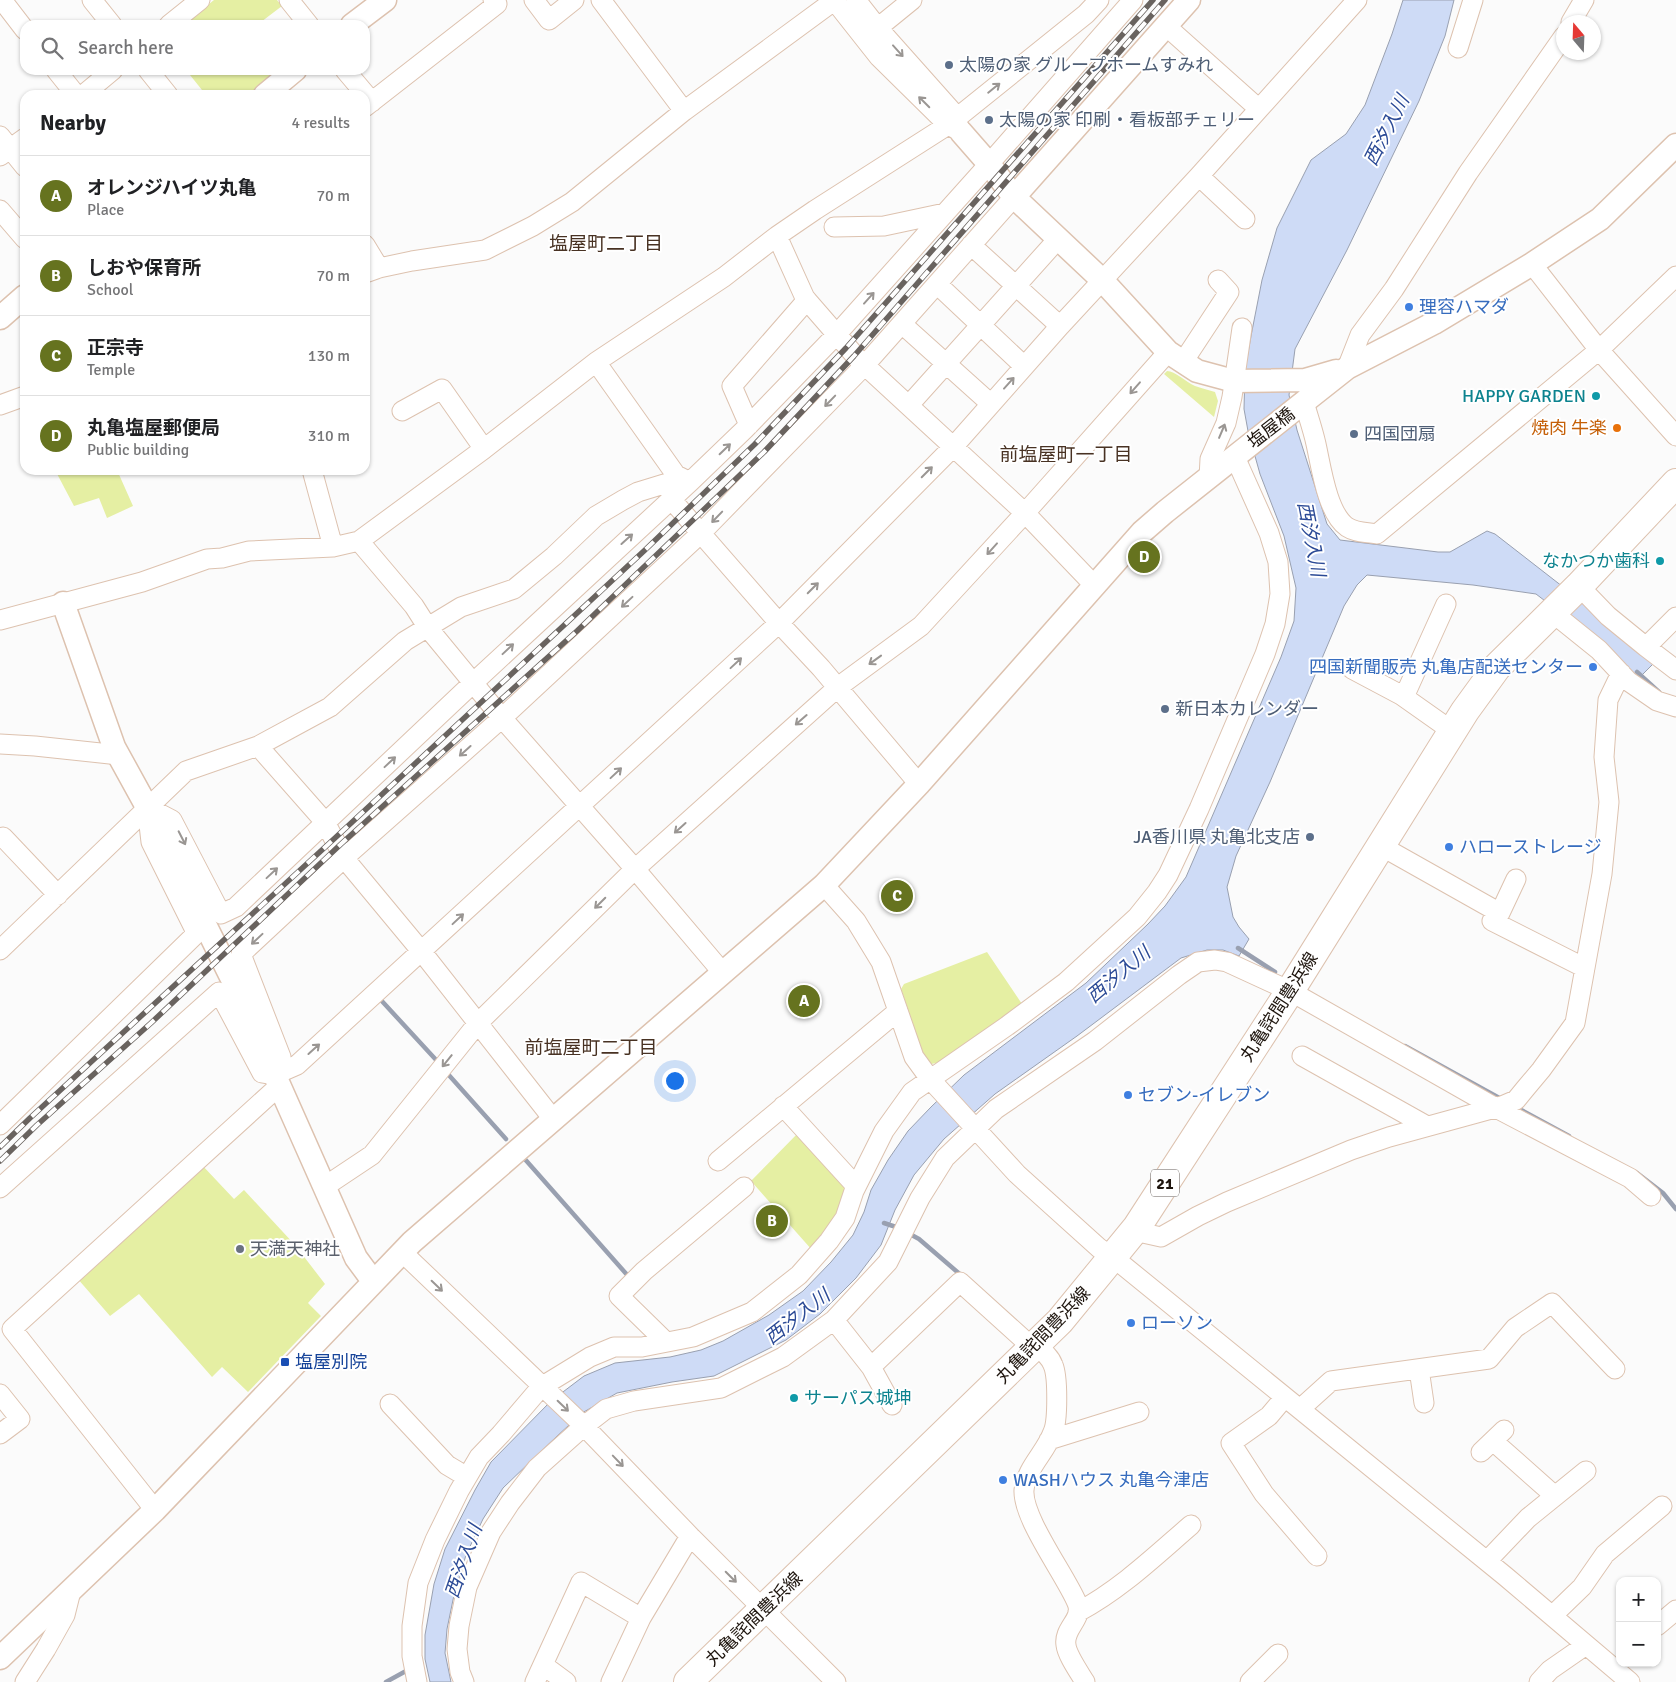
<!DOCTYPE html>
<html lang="en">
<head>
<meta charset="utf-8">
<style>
  :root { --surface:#fff; --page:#f6f6f6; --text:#202124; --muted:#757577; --line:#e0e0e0; --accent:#66731f }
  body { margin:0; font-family:Signika,"Noto Sans JP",sans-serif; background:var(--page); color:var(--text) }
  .controls { position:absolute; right:15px; bottom:15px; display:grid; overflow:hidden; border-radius:10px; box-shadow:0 1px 4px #0004 }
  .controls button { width:45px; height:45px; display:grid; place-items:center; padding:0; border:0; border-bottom:1px solid var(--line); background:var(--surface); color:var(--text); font:25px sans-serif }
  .compass { position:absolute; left:1556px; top:15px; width:45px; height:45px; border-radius:50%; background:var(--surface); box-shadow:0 1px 4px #0004; rotate:341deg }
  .you { position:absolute; left:674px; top:1080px; width:18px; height:18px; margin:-12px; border:4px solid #fff; border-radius:50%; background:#1a73e8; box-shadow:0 0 0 8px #1a73e833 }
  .badge { display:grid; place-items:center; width:32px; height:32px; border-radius:50%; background:var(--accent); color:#fff; font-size:16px; font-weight:700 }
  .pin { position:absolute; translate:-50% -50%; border:2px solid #fff; box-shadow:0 1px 5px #0006 }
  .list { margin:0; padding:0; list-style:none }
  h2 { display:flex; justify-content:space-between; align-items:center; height:65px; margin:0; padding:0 20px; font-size:21px }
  h2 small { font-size:16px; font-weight:400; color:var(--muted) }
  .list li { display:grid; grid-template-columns:32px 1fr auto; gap:15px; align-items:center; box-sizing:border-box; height:80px; padding:0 20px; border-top:1px solid var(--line) }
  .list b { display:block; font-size:19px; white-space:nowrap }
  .list p { margin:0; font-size:16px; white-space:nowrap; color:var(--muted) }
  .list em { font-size:16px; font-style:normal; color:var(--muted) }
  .icon { flex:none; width:28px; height:28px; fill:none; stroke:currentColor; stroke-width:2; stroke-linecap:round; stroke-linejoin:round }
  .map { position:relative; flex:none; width:1676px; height:1682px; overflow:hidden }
  .search { position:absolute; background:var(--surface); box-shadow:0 1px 4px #0004; left:20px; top:20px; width:350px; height:55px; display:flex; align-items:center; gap:12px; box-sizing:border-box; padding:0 18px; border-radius:15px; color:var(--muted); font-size:19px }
  .panel { position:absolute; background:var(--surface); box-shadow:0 1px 4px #0004; left:20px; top:90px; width:350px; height:385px; border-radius:15px }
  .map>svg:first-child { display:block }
  .green { fill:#e5efa3 }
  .water { fill:#cedbf6; stroke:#99a0b0 }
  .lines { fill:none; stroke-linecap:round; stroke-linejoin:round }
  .stream { stroke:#99a0b0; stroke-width:4.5 }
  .minor-casing { stroke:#ddc2af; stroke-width:21 }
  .tertiary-casing { stroke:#ddc2af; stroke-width:25 }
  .primary-casing { stroke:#ddc2af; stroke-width:30 }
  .minor { stroke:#fff; stroke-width:19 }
  .tertiary { stroke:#fff; stroke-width:22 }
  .primary { stroke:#fff; stroke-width:28 }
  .rail-casing { stroke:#69635f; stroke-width:5.5 }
  .rail { stroke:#fff; stroke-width:4; stroke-dasharray:11; stroke-linecap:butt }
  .oneway { stroke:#9a9693 }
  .service-dot { fill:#5c6f8a; stroke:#fff; stroke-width:2 }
  .shop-dot { fill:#3f7fe0; stroke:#fff; stroke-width:2 }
  .culture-dot { fill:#0f9aa8; stroke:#fff; stroke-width:2 }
  .food-dot { fill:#e8710a; stroke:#fff; stroke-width:2 }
  .worship-dot { fill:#6b7280; stroke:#fff; stroke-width:2 }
  .transit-dot { fill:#1a4fb4; stroke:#fff; stroke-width:2 }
  .labels { text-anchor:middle; stroke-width:4; stroke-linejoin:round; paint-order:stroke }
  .shield { fill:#fff; stroke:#625b56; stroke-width:1 }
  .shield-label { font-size:16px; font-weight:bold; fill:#1e150e }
  .service-label { font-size:18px; fill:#4e5e75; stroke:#fff; text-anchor:start }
  .shop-label { font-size:18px; fill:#366cbe; stroke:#fff; text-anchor:start }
  .culture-label { font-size:18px; fill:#0d838f; stroke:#fff; text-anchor:end }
  .street-label { font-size:18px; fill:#1e150e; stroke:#fff }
  .food-label { font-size:18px; fill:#c56008; stroke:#fff; text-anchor:end }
  .worship-label { font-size:18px; fill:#5b616d; stroke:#fff; text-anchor:start }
  .transit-label { font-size:18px; fill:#164399; stroke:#fff; text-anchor:start }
  .water-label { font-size:19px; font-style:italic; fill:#2b4a96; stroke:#fff }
  .neighbourhood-label { font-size:19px; fill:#483223; stroke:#fff }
</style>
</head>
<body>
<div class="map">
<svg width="1676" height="1682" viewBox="0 0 1676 1682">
  <rect width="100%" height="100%" fill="#fbfbfb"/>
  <path class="green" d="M214 0H277L282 6 257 25H183Z
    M186 70H268L272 76 248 95H206Z
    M1167 371C1175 371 1186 382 1195 386 1201 388 1208 390 1215 392L1218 401 1214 417 1164 374Z
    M55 470H117L133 506 107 518 99 498 74 506Z
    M987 952 1022 1004 945 1061 927 1065 901 989 904 984Z
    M800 1131 847 1187 841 1207 812 1250 751 1181Z
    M201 1164 234 1199 244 1190 295 1245 325 1284 308 1303 321 1316 248 1392 222 1367 212 1377 139 1294 110 1316 77 1278Z"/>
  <path class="water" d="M1403 0H1454L1445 36 1419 101 1347 250 1295 349 1289 395 1297 430 1327 524 1340 540 1438 552H1450L1487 531 1495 534 1594 611 1653 664 1638 679 1587 633 1536 594 1473 585 1367 575 1357 585 1344 606 1270 782 1236 856 1227 887 1233 917 1239 927 1249 939 1239 956 1223 950H1207L1181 958 1077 1036 995 1094 944 1139 914 1175 895 1210 881 1245 856 1278 820 1314 786 1340 714 1376 672 1382 617 1393 582 1413 555 1438 503 1488 483 1519 466 1555 454 1595 447 1629 445 1653 451 1682H430L425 1659V1635L434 1584 445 1549 475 1490 491 1462 551 1401 584 1376 615 1363 670 1357 701 1350 723 1341 769 1315 803 1291 831 1262 853 1235 864 1212 871 1190 888 1160 908 1131 931 1107 964 1075 1086 983 1148 924 1165 906 1186 877 1281 657 1294 621 1296 588 1284 536 1260 474 1248 431 1244 409 1245 370 1251 336 1262 280 1277 228 1311 160 1346 134 1365 105 1392 34Z"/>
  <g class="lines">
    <path class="stream" d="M1637 672 1659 692
      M1238 948 1275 972
      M380 999 438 1062
      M1405 1046 1503 1100
      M447 1073 506 1139
      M1514 1106 1569 1136
      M523 1157 629 1277
      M1637 1173 1663 1193 1676 1209
      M884 1223 899 1228
      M908 1233 919 1239 962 1276
      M386 1682 406 1671"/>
    <g class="minor-casing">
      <path id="minor" d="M2 0 25 30
        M92 0 112 25
        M289 0 309 25
        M534 0 549 20 574 0
        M601 0 684 111
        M834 0 879 57 948 125 958 130
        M856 0 878 28 951 110 960 129
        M1571 22 1584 0
        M169 25 200 0
        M869 35 912 0
        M1458 48 1473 0
        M56 70 76 95
        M148 70 168 95
        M345 70 372 102
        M83 95 113 70
        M365 107 497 4 493 0
        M1259 109 1357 0
        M0 136 25 167
        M0 156 25 138
        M1199 176 1245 219
        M0 210 25 239
        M834 227 884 226 945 213
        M777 236 805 298 858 359 1025 513 1094 585
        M365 245 379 268
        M971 245 1060 326
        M1532 264 1599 350 1676 436
        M365 273 379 268 412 261 485 250 533 226 572 202 684 111 835 0
        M937 284 1024 366
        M902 324 991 404
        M596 362 676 475 690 482
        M1183 362 1229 292 1218 280
        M1347 368 1360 335 1394 289 1468 173 1564 36
        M1304 402C1308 416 1313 430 1316 444 1321 466 1327 513 1347 527 1356 533 1367 532 1377 534L1599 350 1676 276
        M0 405 25 396
        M909 405 1057 240
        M402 411 442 389 484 449
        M749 425 732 386 807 300
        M312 470 333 547
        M1209 478 1210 459 1226 423 1232 397 1242 328
        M671 499 779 623 821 668 919 784
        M359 541 414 606 428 628 502 718 635 869 723 973
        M1579 586 1608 616 1646 647 1676 617
        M1553 613 1599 650 1628 681 1657 701 1676 707
        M0 620 142 582 207 559 222 558 249 551 333 547 359 541 484 449 596 362 724 277 777 236 815 210 948 125 1086 14 1099 0
        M1646 647 1676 670
        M1352 669 1401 695 1452 731
        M1404 697 1446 604
        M0 744 35 746 119 755
        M258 746 330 707 405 641 461 607 514 589 554 556 596 516 623 500 638 492 664 484 690 482
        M147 807 172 820 221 914 236 907 473 683 690 482 745 429 836 335 989 164 1133 0
        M3 837 58 895
        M1381 846 1500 913 1516 879
        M824 885 856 921 881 962 914 1057 930 1079 1017 1174 1099 1248 1114 1258 1505 1576 1630 1682
        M1492 921 1585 968
        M0 950 186 771 258 746 325 822 344 858 422 952 553 1119
        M1302 1056 1427 1126
        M274 1075 281 1057 241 954 344 858 502 718 701 533 864 366 1014 197
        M783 1106 856 1186
        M0 1125 195 935 194 928 151 842 148 816
        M718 1161 898 1011
        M324 1187 372 1155 478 1023 635 869 838 687 921 626 1025 513 1168 352
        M0 1188 219 992 262 1073 274 1075 297 1065 779 623 954 446 1060 326 1199 176 1259 109 1166 26
        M1134 1231 1161 1237 1198 1216 1227 1202 1351 1150 1389 1137 1502 1106 1516 1100 1525 1089 1541 1070 1575 1023 1602 874 1609 802 1604 757 1608 700 1621 673
        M402 1252 584 1426 690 1536 836 1682
        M834 1320 871 1367 960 1282 1033 1348
        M666 1342 619 1296 644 1271 744 1187
        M1035 1345C1042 1351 1050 1356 1053 1365 1058 1376 1058 1421 1053 1432 1046 1452 1026 1468 1024 1490 1022 1518 1066 1576 1077 1603 1084 1619 1063 1628 1066 1645 1067 1655 1079 1672 1085 1682
        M871 1367 892 1405
        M1419 1369 1424 1403
        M0 1394 20 1419 0 1434
        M1285 1397 1269 1416 1231 1443 1264 1494 1317 1556
        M390 1404 447 1465 467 1477
        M1300 1409 1331 1381 1489 1359 1515 1328 1552 1303 1615 1369
        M1049 1440 1139 1412
        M1493 1441 1555 1496
        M1481 1452 1504 1430
        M155 1510 12 1329 279 1086
        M1487 1561 1528 1518 1586 1471
        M1078 1612C1121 1589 1155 1556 1191 1525
        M1552 1616 1582 1587 1605 1554 1662 1506
        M1657 1626 1676 1610
        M543 1665 566 1682
        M25 1682 46 1649 65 1615 71 1591
        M417 1682 412 1656V1626L418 1583 435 1540 459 1491 479 1457 501 1434 541 1387 590 1357 614 1347H642L693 1337 752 1312 799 1275 829 1241 845 1218 854 1191 884 1131 912 1092 1007 1026 1066 982 1137 917 1157 892 1168 875 1199 809 1265 654 1275 624 1280 594 1278 562 1269 533 1235 457
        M464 1682 460 1672 457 1649 459 1626 467 1587 491 1532 510 1503 537 1468 584 1426 606 1409 634 1401 721 1388 783 1357 834 1320 888 1262 920 1198 945 1158 996 1109 1095 1041 1179 975 1198 962 1215 960 1227 962 1290 991 1496 1108 1630 1178 1651 1196
        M535 1682 581 1582 641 1618 690 1536
        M611 1682 641 1618
        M1250 1682 1278 1654
        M1539 1682 1550 1670 1586 1645"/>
    </g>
    <g class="tertiary-casing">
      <path id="tertiary" d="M352 25 385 0
        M265 95 295 70
        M961 132 989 164 1014 197 1102 280 1168 352 1197 371 1234 381 1305 380 1336 371
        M1014 197 1189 0
        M0 318 25 296
        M63 603 114 747 147 807 233 981 356 1258 373 1281
        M0 1658 155 1510 412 1242 824 885 919 784 1142 532 1165 512 1347 368 1434 323 1532 264 1600 219 1676 145"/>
    </g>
    <g class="primary-casing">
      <path id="primary" d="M688 1682 1060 1321 1137 1227 1290 991 1465 711 1497 667 1579 586 1676 483"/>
    </g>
    <use href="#minor" class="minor"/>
    <use href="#tertiary" class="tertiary"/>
    <use href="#primary" class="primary"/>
    <g class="rail-casing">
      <path id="rail" d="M0 1147 30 1118 335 838 645 550 755 444 846 348 1153 0
        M0 1161 37 1125 151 1023 341 844 577 631 764 452 854 356 1165 0"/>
    </g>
    <use href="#rail" class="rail"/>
  </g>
  <defs><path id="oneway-shaft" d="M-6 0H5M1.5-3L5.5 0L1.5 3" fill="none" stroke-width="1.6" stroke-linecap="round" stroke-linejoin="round" transform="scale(1.25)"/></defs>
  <g class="oneway">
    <use href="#oneway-shaft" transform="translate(898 51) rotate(48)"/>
    <use href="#oneway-shaft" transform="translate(994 88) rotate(-39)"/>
    <use href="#oneway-shaft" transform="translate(924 102) rotate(-135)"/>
    <use href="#oneway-shaft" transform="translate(869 298) rotate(-48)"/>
    <use href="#oneway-shaft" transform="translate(1009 383) rotate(-48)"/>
    <use href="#oneway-shaft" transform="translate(1135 388) rotate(131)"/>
    <use href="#oneway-shaft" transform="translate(830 401) rotate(134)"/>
    <use href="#oneway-shaft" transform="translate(1222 431) rotate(-67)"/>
    <use href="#oneway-shaft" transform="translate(725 449) rotate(-44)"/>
    <use href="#oneway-shaft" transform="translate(927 472) rotate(-45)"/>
    <use href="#oneway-shaft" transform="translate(717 517) rotate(134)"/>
    <use href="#oneway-shaft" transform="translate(627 539) rotate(-42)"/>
    <use href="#oneway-shaft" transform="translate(992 549) rotate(132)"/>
    <use href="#oneway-shaft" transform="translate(813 588) rotate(-45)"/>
    <use href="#oneway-shaft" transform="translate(627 602) rotate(137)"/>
    <use href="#oneway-shaft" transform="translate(508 649) rotate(-43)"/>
    <use href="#oneway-shaft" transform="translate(875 660) rotate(144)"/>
    <use href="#oneway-shaft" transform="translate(736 663) rotate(-43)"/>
    <use href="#oneway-shaft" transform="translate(801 720) rotate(139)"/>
    <use href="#oneway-shaft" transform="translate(465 751) rotate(138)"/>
    <use href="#oneway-shaft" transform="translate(390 762) rotate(-43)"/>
    <use href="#oneway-shaft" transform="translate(616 773) rotate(-43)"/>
    <use href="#oneway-shaft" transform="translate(680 828) rotate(138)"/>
    <use href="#oneway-shaft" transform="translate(182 838) rotate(63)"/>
    <use href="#oneway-shaft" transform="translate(272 873) rotate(-43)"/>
    <use href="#oneway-shaft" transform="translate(600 903) rotate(135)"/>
    <use href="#oneway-shaft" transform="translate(458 919) rotate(-43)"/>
    <use href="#oneway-shaft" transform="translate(257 939) rotate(137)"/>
    <use href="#oneway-shaft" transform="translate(314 1049) rotate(-42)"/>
    <use href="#oneway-shaft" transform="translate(447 1061) rotate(129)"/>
    <use href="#oneway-shaft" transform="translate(437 1286) rotate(44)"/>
    <use href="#oneway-shaft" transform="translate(563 1406) rotate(44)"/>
    <use href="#oneway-shaft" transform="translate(618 1461) rotate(46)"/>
    <use href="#oneway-shaft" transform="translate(731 1577) rotate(45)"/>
  </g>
  <g class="service-dot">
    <circle cx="949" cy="65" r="5"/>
    <circle cx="989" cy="120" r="5"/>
    <circle cx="1354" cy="434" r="5"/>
    <circle cx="1165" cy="709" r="5"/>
    <circle cx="1310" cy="837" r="5"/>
  </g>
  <g class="shop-dot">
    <circle cx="1409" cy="307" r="5"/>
    <circle cx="1593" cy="667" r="5"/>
    <circle cx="1449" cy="847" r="5"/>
    <circle cx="1128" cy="1095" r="5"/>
    <circle cx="1131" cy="1323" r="5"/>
    <circle cx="1003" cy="1480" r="5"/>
  </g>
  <g class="culture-dot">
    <circle cx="1596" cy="396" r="5"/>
    <circle cx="1660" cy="561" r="5"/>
    <circle cx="794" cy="1398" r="5"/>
  </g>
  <circle class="food-dot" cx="1617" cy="428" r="5"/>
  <circle class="worship-dot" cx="240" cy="1249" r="5"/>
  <rect class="transit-dot" x="280" y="1357" width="10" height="10" rx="2.5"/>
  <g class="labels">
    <rect class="shield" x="1151" y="1169.5" width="28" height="27" rx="4"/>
    <g class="shield-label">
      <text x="1165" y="1189">21</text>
    </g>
    <g class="service-label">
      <text x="959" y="71">太陽の家 グループホームすみれ</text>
      <text x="999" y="126">太陽の家 印刷・看板部チェリー</text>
      <text x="1364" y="440">四国団扇</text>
      <text x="1175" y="715">新日本カレンダー</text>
      <text x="1300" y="843" text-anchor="end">JA香川県 丸亀北支店</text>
    </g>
    <g class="shop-label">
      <text x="1419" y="313">理容ハマダ</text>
      <text x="1583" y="673" text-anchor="end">四国新聞販売 丸亀店配送センター</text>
      <text x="1459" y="853">ハローストレージ</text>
      <text x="1138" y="1101">セブン-イレブン</text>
      <text x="1141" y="1329">ローソン</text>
      <text x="1013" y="1486">WASHハウス 丸亀今津店</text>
    </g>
    <g class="culture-label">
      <text x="1586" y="402">HAPPY GARDEN</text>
      <text x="1650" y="567">なかつか歯科</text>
      <text x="804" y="1404" text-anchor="start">サーパス城坤</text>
    </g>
    <g class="street-label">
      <text transform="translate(1271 428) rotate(-38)" y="6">塩屋橋</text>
      <text transform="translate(1279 1007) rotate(-57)" y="6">丸亀詫間豊浜線</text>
      <text transform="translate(1043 1335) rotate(-46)" y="6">丸亀詫間豊浜線</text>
      <text transform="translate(754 1619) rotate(-44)" y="6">丸亀詫間豊浜線</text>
    </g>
    <g class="food-label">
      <text x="1607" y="434">焼肉 牛楽</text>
    </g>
    <g class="worship-label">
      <text x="250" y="1255">天満天神社</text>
    </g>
    <g class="transit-label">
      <text x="295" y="1368">塩屋別院</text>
    </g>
    <g class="water-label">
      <text transform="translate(1386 130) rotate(-63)" y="7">西汐入川</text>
      <text transform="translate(1312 539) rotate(79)" y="7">西汐入川</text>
      <text transform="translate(1118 974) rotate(-40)" y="7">西汐入川</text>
      <text transform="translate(797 1316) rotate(-38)" y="7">西汐入川</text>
      <text transform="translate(463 1561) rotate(-71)" y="7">西汐入川</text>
    </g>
    <g class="neighbourhood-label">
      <text x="606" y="250">塩屋町二丁目</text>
      <text x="1066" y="461">前塩屋町一丁目</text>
      <text x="591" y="1054">前塩屋町二丁目</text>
    </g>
  </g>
</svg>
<div class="controls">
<button>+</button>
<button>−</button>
</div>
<svg class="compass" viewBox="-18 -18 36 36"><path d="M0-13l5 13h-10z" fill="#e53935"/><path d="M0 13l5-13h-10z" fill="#757577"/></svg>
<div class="you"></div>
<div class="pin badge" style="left:804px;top:1001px">A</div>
<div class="pin badge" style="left:772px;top:1221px">B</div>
<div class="pin badge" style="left:897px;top:896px">C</div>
<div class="pin badge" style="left:1144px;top:557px">D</div>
<div class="search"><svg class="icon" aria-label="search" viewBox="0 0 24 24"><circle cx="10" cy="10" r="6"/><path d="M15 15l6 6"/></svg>Search here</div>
<section class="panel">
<h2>Nearby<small>4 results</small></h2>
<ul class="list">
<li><span class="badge">A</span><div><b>オレンジハイツ丸亀</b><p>Place</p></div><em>70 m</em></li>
<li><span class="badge">B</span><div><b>しおや保育所</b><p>School</p></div><em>70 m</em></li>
<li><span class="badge">C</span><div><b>正宗寺</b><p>Temple</p></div><em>130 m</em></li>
<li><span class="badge">D</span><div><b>丸亀塩屋郵便局</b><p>Public building</p></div><em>310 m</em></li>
</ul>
</section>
</div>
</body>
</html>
